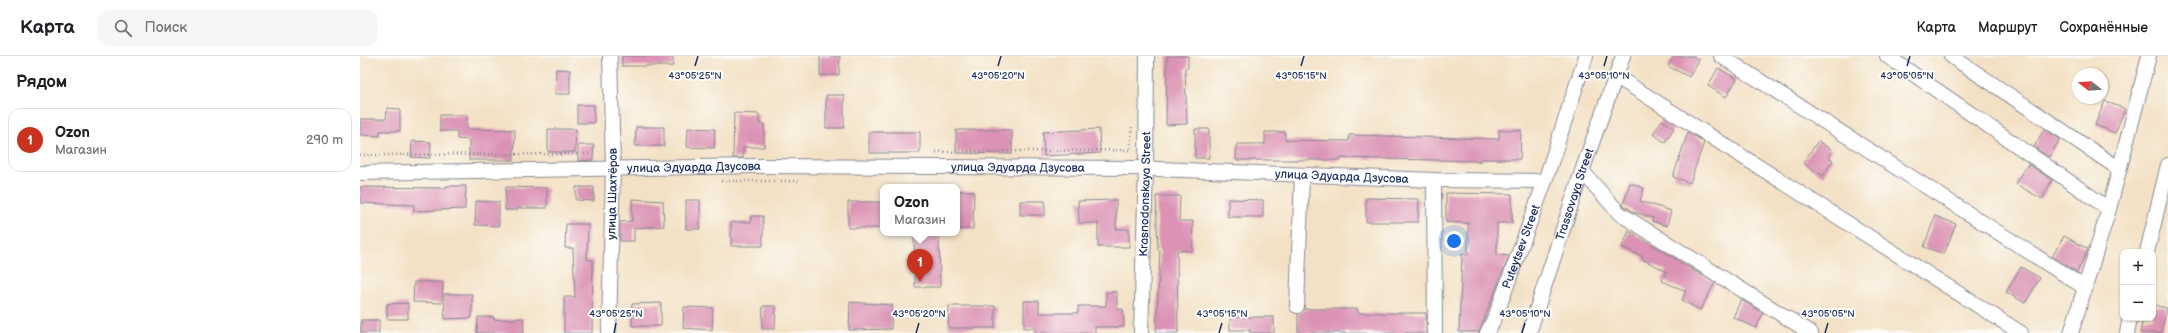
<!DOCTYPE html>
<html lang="ru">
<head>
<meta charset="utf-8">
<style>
  :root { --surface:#fff; --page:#f6f6f6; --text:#202124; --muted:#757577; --line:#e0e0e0; --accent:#c8321e }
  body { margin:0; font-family:"Balsamiq Sans",sans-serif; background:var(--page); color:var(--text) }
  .controls { position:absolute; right:12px; bottom:12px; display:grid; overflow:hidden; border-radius:8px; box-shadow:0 1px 3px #0004 }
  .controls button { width:36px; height:36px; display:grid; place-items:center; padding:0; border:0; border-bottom:1px solid var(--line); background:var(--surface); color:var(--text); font:20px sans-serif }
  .compass { position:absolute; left:1712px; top:12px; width:36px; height:36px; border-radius:50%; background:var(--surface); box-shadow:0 1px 3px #0004; rotate:287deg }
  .you { position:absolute; left:1094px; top:185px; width:14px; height:14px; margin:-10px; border:3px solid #fff; border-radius:50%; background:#1a73e8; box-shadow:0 0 0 6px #1a73e833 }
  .badge { display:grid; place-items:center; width:26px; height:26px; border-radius:50%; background:var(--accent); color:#fff; font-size:13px; font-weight:700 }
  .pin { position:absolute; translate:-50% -33px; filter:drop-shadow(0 1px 2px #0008) }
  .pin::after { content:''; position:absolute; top:21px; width:14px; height:12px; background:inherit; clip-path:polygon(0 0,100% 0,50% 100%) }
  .popup { position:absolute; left:520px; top:128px; width:80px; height:52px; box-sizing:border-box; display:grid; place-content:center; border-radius:8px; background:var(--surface); filter:drop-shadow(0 1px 3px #0005); font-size:13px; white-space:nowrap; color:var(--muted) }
  .popup b { font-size:15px; color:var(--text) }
  .popup::after { content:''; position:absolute; left:50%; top:100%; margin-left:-8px; border:8px solid transparent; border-top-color:var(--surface) }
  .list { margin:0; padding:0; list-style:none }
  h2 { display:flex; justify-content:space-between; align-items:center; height:52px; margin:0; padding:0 16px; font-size:17px }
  h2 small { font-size:13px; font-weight:400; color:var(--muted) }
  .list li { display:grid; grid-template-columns:26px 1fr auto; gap:12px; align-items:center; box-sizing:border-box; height:64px; margin:0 8px 8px; padding:0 8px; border:1px solid var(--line); border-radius:12px }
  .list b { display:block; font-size:15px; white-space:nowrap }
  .list p { margin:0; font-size:13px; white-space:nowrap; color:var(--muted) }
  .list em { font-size:13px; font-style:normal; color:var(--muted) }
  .icon { flex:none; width:22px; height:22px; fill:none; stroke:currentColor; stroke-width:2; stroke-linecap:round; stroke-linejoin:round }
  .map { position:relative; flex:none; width:1808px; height:277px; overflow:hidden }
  header { display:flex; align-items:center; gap:24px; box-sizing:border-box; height:56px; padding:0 20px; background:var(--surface); border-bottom:1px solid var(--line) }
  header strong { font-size:19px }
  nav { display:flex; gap:22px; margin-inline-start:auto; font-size:14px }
  .search { width:280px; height:36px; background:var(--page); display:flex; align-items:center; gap:10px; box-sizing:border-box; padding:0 14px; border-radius:12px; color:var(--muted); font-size:15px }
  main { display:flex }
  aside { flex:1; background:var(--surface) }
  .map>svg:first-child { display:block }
  .building { fill:#db92b4 }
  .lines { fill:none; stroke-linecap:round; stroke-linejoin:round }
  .minor-casing { stroke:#878892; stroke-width:16 }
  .path { stroke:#878892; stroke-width:2.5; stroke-dasharray:1 3; stroke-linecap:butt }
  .minor { stroke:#fff; stroke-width:14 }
  .ticks { fill:none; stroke:#1b2f5e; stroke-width:1.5 }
  .labels { text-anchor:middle; stroke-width:4; stroke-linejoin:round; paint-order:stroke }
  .street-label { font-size:12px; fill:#1b2f5e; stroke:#fdfcf7 }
  .ticks-label { font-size:10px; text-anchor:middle; fill:#1b2f5e; stroke:#fdfcf7; stroke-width:4; stroke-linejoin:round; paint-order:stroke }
</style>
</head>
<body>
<header>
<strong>Карта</strong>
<div class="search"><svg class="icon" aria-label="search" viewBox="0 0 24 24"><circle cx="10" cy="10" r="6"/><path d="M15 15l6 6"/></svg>Поиск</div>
<nav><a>Карта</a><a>Маршрут</a><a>Сохранённые</a></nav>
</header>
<main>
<aside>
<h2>Рядом<small></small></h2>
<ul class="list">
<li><span class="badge">1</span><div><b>Ozon</b><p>Магазин</p></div><em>290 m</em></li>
</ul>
</aside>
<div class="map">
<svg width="1808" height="277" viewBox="0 0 1808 277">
  <rect width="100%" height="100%" fill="#fdfcf7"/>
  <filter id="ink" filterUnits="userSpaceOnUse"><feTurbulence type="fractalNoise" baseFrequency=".025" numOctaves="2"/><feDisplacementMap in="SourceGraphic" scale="8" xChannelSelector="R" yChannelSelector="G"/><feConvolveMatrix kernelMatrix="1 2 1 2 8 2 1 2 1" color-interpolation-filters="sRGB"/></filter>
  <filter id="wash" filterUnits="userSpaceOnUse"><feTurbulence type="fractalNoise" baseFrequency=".012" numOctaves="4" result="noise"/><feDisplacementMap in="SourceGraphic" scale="16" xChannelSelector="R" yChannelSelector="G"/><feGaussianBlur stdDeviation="0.9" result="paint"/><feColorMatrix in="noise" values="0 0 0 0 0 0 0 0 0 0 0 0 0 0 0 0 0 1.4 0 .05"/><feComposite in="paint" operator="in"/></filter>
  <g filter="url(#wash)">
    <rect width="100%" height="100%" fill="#f3e1c5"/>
    <g id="blocks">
      <path class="building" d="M262 0H313V10H262Z
        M460 0H480L479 19H460Z
        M807 0H828V12H825L827 68 806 69Z
        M1314 0H1332L1339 4 1329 21 1308 10Z
        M1358 12 1377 23 1366 41 1348 30Z
        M196 13 210 14V38H195Z
        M466 39H484V72H466Z
        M1745 45 1765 53 1755 77 1735 69Z
        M217 49H234V67H217Z
        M27 52 40 53V75H20V80L0 79V63H26Z
        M374 57 399 58V68H404V91H383V102H373Z
        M80 59H107V73L155 74 154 104H109V84L97 83V75H80Z
        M1302 64 1314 72 1305 86 1293 78Z
        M276 71H304V90H275Z
        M328 72 355 73 354 92 327 91Z
        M188 73H216L215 96H188Z
        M739 73 740 97 684 100 683 76Z
        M835 73H849V102H835Z
        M1684 73 1700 83 1689 101 1674 91Z
        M596 74H652V98L596 97Z
        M1139 74H1161L1160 103H1121V105L980 102V104H876L877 88H905V76H925V84L989 85V79L1139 83Z
        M509 76H560V97H509Z
        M1328 76 1344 86 1330 127 1313 121Z
        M52 85 71 86 70 102 51 101Z
        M1458 85 1472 94 1468 101 1473 104 1463 120 1443 107Z
        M218 89H234L233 104 218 105Z
        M1668 108 1692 124 1682 143 1656 128Z
        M1270 127 1284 132 1280 145 1311 155 1307 170 1292 165 1293 162 1274 156 1263 149Z
        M86 130H106L105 153 54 155V149L0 147V131L86 132Z
        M146 131 187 132V152H157V154H145Z
        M216 131H234V145L216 144Z
        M597 135H614L613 173H597Z
        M1086 137 1152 138V167H1137V199L1149 200 1119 276H1099L1102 198H1108V167L1086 166Z
        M796 140H820L819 165H833L832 195 817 194 818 277H796L800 194H798Z
        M1006 142 1059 143 1058 166H1006Z
        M272 143 303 145 304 170 274 172V185H260V166L272 165Z
        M868 143 903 144V161H868Z
        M326 144H340V173H326Z
        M756 144V173H769V191H738V167H719L718 145Z
        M116 145 139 146V170L115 169Z
        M660 145H685V159H660Z
        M488 146H523V172H488Z
        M391 160H403V190H371V166H391Z
        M1575 160 1596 168 1584 198 1564 191Z
        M206 168H228L227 204H233L232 277H204V241H215L213 192H205Z
        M1269 175 1355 227 1340 254 1322 244 1326 235 1302 225 1306 215 1282 203 1283 201 1262 191Z
        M554 177H579L580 231H555Z
        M1704 180 1728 193 1717 216 1692 201Z
        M1661 211 1680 222 1665 247 1646 236Z
        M54 226H83L82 247 53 246Z
        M746 236H757V253H763L764 271H735V277H675V272H664V245H679V257H718V250H746Z
        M84 238H112V262L85 263Z
        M1381 244 1403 257 1396 272 1373 261Z
        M490 246 532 249 531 273 489 274Z
        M48 247V263H27V248Z
        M301 247V270H272V248Z
        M1793 249 1807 252 1801 277H1780L1783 262H1793Z
        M403 250H416L415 273H402Z
        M589 250H635V272H588Z
        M324 251 353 252 352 274 323 272Z
        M945 253H998V257H1066V277H938V258Z
        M118 261H134V264L163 262 164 277H117Z
        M870 261H914V277H890V274H870Z
        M1 264H19V277H1Z"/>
    </g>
  </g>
  <g filter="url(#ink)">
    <use href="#blocks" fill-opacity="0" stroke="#878892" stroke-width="1"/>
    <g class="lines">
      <g class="minor-casing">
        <g id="minor">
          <path d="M1361 0 1724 231"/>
          <path d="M1527 0 1749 153"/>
          <path d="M1591 0 1758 112"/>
          <path d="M1257 21 1661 277"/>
          <path d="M1222 115 1259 157 1451 277"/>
          <path id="s1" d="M0 117 396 110 773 112 1074 124 1185 125 1226 0"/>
          <path d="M1074 124 1075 277"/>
          <path d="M1787 196 1808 109"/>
          <path d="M937 250 942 119"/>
          <path id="s2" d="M249 277 253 111 250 0"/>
          <path id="s3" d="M781 277 786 113 787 0"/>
          <path id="s4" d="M1127 277 1136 259 1185 125"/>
          <path id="s5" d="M1169 277 1222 115 1263 0"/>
          <path d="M1711 277 1749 153 1789 0"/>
          <path d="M1767 277 1770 262"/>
        </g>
      </g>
      <path class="path" d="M576 96 770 94 772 71
        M0 99 231 98
        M361 125H438"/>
      <use href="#minor" class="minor"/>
    </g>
  </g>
  <path class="ticks" d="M335 10 338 0M638 10 641 0M941 10 944 0M1244 10 1247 0M1547 10 1550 0M254 277 256 267M556 277 559 267M859 277 862 267M1162 277 1165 267M1465 277 1468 267"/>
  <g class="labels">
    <g class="street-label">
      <text dy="4" stroke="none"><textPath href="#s1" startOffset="334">улица Эдуарда Дзусова</textPath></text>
      <text dy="4" stroke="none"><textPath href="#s1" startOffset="658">улица Эдуарда Дзусова</textPath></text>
      <text dy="4" stroke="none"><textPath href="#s1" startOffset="982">улица Эдуарда Дзусова</textPath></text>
      <text dy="4" stroke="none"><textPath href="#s2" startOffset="139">улица Шахтёров</textPath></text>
      <text dy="4" stroke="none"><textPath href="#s5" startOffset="146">Trassovaya Street</textPath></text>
      <text dy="4" stroke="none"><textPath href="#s3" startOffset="139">Krasnodonskaya Street</textPath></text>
      <text dy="4" stroke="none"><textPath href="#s4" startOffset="93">Puteytsev Street</textPath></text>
    </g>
  </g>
  <g class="ticks-label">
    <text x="335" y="23">43°05'25"N</text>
    <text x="638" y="23">43°05'20"N</text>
    <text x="941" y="23">43°05'15"N</text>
    <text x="1244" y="23">43°05'10"N</text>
    <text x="1547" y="23">43°05'05"N</text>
    <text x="256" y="261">43°05'25"N</text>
    <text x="559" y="261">43°05'20"N</text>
    <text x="862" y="261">43°05'15"N</text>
    <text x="1165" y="261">43°05'10"N</text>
    <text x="1468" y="261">43°05'05"N</text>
  </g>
</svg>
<div class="controls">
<button>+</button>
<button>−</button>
</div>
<svg class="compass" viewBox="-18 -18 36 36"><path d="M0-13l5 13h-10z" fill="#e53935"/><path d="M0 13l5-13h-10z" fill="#757577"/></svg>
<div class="you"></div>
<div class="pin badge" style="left:560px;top:226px">1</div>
<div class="popup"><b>Ozon</b>Магазин</div>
</div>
</main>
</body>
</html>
